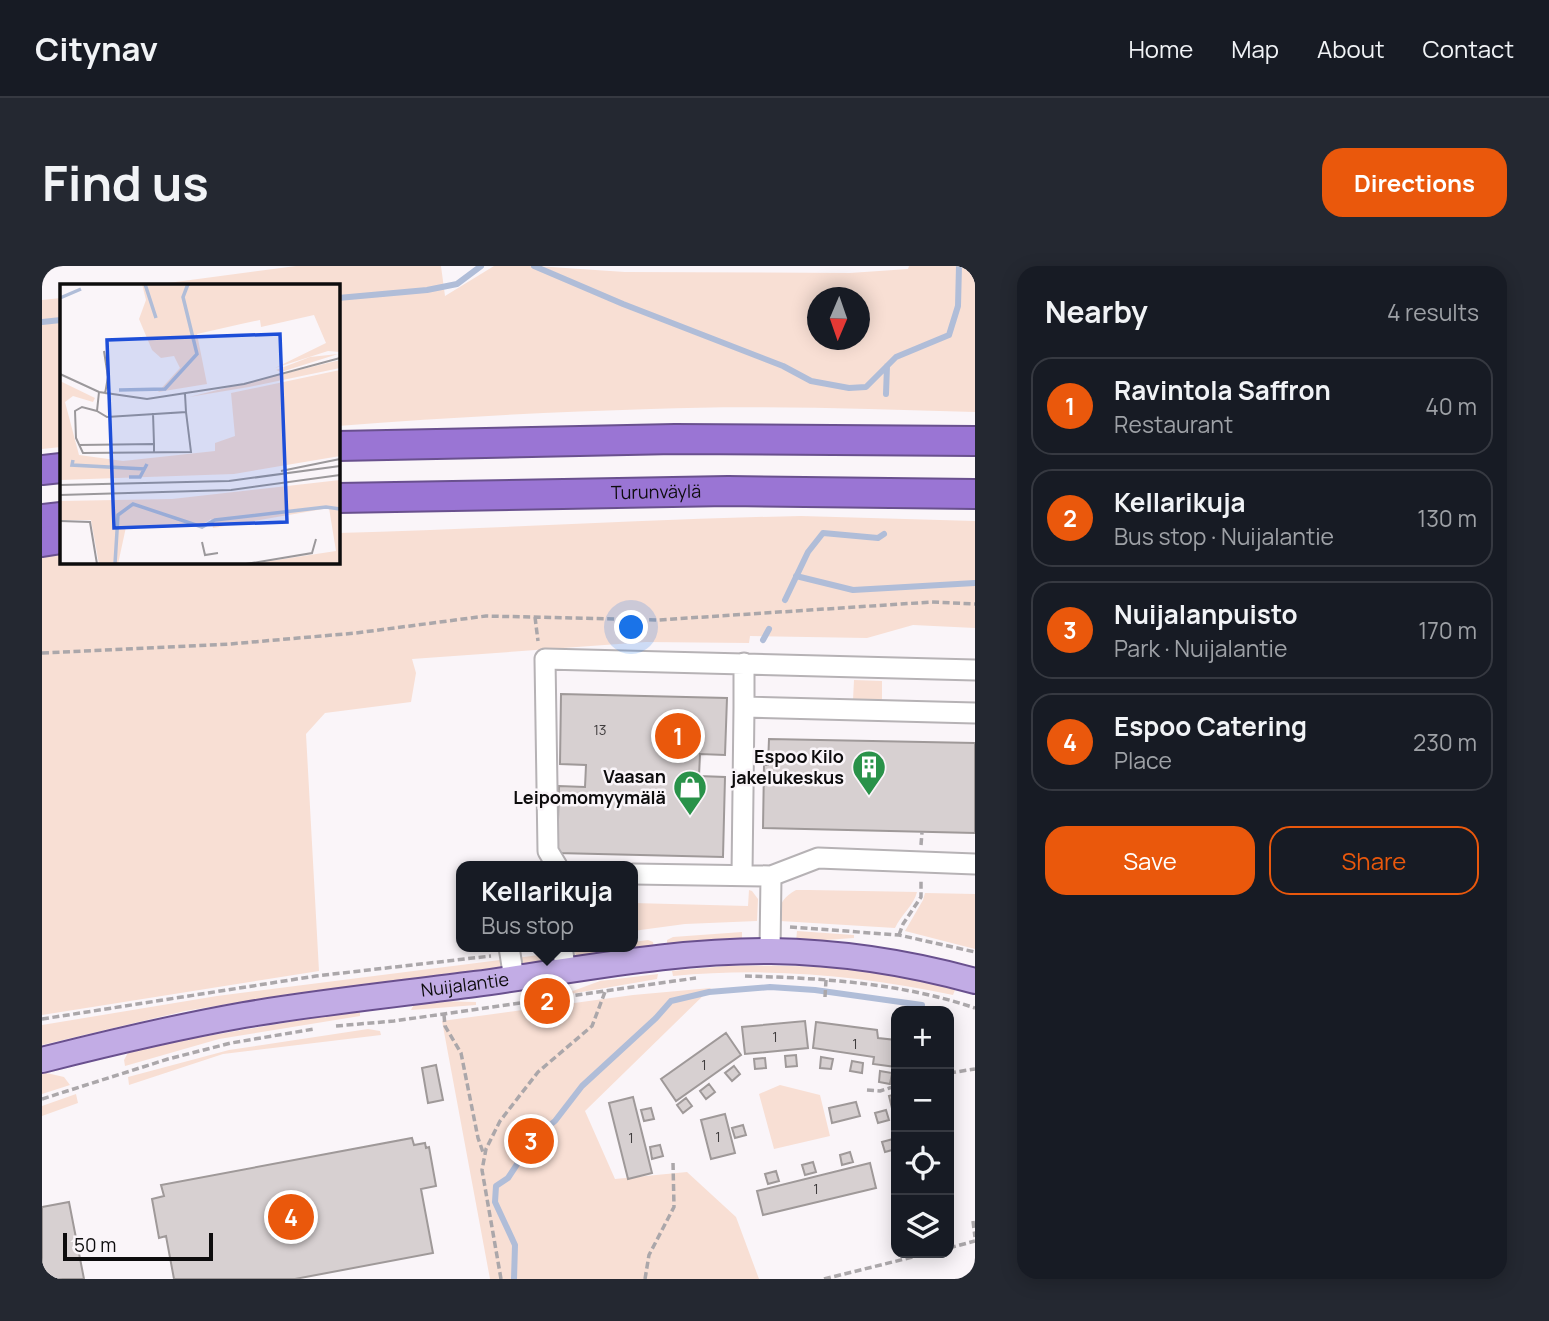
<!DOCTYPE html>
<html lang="en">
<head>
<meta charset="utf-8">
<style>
  :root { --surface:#171b24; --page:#242831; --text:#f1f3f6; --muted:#9ea1a6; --line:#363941; --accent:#ea580c }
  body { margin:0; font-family:Manrope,sans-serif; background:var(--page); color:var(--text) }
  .controls { position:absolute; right:21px; bottom:21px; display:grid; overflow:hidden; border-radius:14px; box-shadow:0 4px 18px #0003 }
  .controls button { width:63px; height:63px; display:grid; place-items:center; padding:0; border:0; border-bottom:2px solid var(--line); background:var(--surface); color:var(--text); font:35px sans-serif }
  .compass { position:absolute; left:765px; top:21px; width:63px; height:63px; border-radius:50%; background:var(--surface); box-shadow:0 4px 18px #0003; rotate:182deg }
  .scale { position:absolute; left:21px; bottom:18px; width:150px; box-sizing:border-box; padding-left:7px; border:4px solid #0d0c0d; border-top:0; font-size:19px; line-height:24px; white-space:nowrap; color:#0d0c0d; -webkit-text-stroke:5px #faf5f9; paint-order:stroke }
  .you { position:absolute; left:590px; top:362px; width:24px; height:24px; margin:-18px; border:5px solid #fff; border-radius:50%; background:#1a73e8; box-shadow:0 0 0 10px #1a73e833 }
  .badge { display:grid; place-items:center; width:46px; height:46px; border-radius:50%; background:var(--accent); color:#fff; font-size:23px; font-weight:700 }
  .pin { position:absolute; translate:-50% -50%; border:4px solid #fff; box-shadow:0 2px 7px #0006 }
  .popup { position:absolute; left:414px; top:595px; width:182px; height:91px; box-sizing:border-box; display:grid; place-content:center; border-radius:14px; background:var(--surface); filter:drop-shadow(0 2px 5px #0005); font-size:23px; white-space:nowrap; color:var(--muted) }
  .popup b { font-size:26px; color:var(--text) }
  .popup::after { content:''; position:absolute; left:50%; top:100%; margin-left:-14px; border:14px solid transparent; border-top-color:var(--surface) }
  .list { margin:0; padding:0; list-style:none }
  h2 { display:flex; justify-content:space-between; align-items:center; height:91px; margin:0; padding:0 28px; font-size:30px }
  h2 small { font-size:23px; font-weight:400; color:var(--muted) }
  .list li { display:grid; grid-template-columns:46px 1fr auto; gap:21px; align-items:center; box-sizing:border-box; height:98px; margin:0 14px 14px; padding:0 14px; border:2px solid var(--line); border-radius:21px }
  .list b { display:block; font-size:26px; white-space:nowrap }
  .list p { margin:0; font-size:23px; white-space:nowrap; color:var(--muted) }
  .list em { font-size:23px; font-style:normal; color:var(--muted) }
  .actions { display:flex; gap:14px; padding:21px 28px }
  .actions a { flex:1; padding:16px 0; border:2px solid var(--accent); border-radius:21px; text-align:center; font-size:24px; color:var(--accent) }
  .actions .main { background:var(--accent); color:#fff }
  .icon { flex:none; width:38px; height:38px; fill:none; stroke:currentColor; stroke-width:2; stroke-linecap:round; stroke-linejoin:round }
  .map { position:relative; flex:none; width:933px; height:1013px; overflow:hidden; border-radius:21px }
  header { display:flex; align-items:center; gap:42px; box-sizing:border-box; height:98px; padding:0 35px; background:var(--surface); border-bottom:2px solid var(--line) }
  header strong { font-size:33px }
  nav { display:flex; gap:38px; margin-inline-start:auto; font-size:24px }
  .intro { display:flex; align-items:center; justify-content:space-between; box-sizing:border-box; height:168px; padding:0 42px }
  h1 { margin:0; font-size:49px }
  .button { padding:18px 32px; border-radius:21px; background:var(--accent); color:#fff; font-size:24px; font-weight:700 }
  main { display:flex; gap:42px; padding:0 42px }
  aside { flex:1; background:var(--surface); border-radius:21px; box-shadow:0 4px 18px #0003 }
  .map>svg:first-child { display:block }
  .green { fill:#f8dfd4; fill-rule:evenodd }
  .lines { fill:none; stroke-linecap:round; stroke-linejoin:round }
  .stream { stroke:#b0bdd8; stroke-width:6 }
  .building { fill:#d7d0d1; stroke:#9f9999; stroke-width:2 }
  .minor-casing { stroke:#b6b2b5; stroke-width:23 }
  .major-casing { stroke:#69508e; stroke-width:28 }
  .highway-casing { stroke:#69508e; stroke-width:32 }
  .path { stroke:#aba7aa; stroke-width:3.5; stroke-dasharray:7 3.5; stroke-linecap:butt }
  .minor { stroke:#fff; stroke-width:19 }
  .major { stroke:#c2ace5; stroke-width:24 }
  .highway { stroke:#9a75d4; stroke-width:28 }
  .labels { text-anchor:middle; stroke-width:5; stroke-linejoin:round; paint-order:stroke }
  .number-label { font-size:14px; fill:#403d3e }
  .street-label { font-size:18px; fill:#0d0c0d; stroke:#faf5f9 }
  .poi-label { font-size:18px; font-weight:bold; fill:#0d0c0d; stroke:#faf5f9; text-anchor:end }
  .inset-river { fill:none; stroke:#b0bdd8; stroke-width:3.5 }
  .inset-road { fill:none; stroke:#9b989b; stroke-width:2 }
  .view { fill:#1d4ed8; fill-opacity:0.15; stroke:#1d4ed8; stroke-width:3.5 }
  .inset-edge { fill:none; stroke:#0d0c0d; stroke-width:3.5 }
</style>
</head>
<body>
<header>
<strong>Citynav</strong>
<nav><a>Home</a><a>Map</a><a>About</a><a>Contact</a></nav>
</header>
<div class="intro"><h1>Find us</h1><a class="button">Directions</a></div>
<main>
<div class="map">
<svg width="933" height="1013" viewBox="0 0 933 1013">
  <rect width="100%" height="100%" fill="#faf5f9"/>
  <path class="green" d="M254 0H399L403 30 452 0H494L583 6 808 7 866 3 867 0H933V146C825 143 717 139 609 143 504 146 400 152 296 160V19H111ZM776 32H818V74H776Z
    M19 32V181L0 183V34Z
    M759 250 933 255V362L871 359 825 372 708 370 707 377 604 376 370 393 374 407 369 436 283 447 264 468 277 705 0 749V291L19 289V296H296V267C450 263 604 253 759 250Z
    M812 414 840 415V434H811Z
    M707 624 710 625 716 633 715 655 643 658 591 665V637L706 640Z
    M754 624H767L875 626C872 639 859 649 853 662L738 655C735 640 741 631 754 624Z
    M883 627 933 628V683L863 665 881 634Z
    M755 665 812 669V672L754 676Z
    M700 666V675L625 681V674L631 671Z
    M606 674 611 676 612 682 539 692 534 689 532 685 560 681H591V676Z
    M505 688V691L497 696 248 728 143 745 0 779V759L175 730Z
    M684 700C760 699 841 700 913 724L911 729C818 709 726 701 631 710L630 705Z
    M616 708 615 713 528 728V726L558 715Z
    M669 722 543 845 573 913 645 906 694 951 717 1013H448L400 755 591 729Z
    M393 735 434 736V739L369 744 372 738Z
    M318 744V750L177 773 83 800 82 794 88 783Z
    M326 763 338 765 339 769 181 788 87 819 86 811 187 784Z
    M0 806 22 811 28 819 0 828Z
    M738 819 778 829 788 870 732 883 717 828Z
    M34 828 36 837 0 850V840Z"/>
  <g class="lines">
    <path class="stream" d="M492 0 581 38 741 100 769 115 807 122 824 121 854 91 907 69 916 40 917 0
      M296 32 385 24 415 18 439 0
      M0 56 19 54
      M844 128 845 100
      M754 310 811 324 933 317
      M743 334 766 286 781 267 836 272 842 268
      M721 374 727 363
      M472 1013 473 979 453 936 454 920 466 912 493 871 513 855 540 820 614 752 629 735 667 726 728 721 773 724 880 739"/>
  </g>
  <path class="building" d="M519 428 685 432 683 489 658 488 657 510 683 511 681 591 515 587 517 520 543 521 544 499 518 498Z
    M727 473 933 477V567L721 562 722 499H726Z
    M763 755 766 782 703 788 700 761Z
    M774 756 835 764 836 772 854 774V801L831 798 832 791 771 782Z
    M684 767 699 789 634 835 619 813Z
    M754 789 755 800 744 801 743 790Z
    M779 791 791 793 789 803 778 802Z
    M723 792 724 802 713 803 712 793Z
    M810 795 821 797 820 807 808 805Z
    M394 799 401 834 386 837 380 802Z
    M692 800 698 808 690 815 683 807Z
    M838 805 850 807 848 818 837 816Z
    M667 818 673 826 664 833 658 825Z
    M854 828V859L847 830Z
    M591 831 610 907 586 913 567 837Z
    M644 832 650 840 641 847 635 839Z
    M814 836 818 850 790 857 787 842Z
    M609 842 612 853 602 855 599 844Z
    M844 844 847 854 836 857 833 847Z
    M683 848 693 887 669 893 659 854Z
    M701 859 704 869 693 872 690 862Z
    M370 872 372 879 383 877 384 882 387 881 394 920 379 923 391 987 253 1013H132L124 970 117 972 110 933 122 930 119 919Z
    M851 873 854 883 843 886 840 876Z
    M618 879 621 890 610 893 608 881Z
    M808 886 811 896 800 899 798 889Z
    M771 896 774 906 763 909 760 899Z
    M828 897 834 922 721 949 715 925Z
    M734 905 737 915 726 918 723 908Z
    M27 936 42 1013H0V941Z"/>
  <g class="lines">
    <g class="minor-casing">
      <path id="minor" d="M702 397V441L933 447
        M515 600 506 585 503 393 933 404
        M591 608 729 610 776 592 933 598
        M700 609 702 441
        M467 681 472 713
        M520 681 524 706
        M728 685 729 610"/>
    </g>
    <g class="major-casing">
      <g id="major">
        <path id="s1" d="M0 794C67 777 134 761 202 749 279 736 356 728 433 718 531 705 630 684 729 685 796 686 868 697 933 715"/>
      </g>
    </g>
    <g class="highway-casing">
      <g id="highway">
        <path d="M296 180 633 173 933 175"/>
        <path d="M0 204 19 202"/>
        <path id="s2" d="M296 232 686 225 933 228"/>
        <path d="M0 253 19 251"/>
        <path d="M0 276 19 273"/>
      </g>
    </g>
    <path class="path" d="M493 351 496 375
      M0 387 188 378 314 367 444 350 616 354 890 336 933 338
      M879 579 880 566
      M748 661 857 669 933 686
      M857 669 861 658 879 631V615
      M703 710C779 712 860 717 933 742
      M783 731 784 714
      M402 749 403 760 419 787 436 872 442 889
      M0 753 274 710 449 690
      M294 760 352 755 654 712
      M907 807 933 803
      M825 824 838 825 854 820
      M0 833 126 793 189 777 272 763
      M931 955 933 971
      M907 982 933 975
      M459 1013 440 904 444 883 458 855 496 806 550 760 563 726
      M603 1013 607 989 632 941 631 896
      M782 1013 887 987"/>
    <use href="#minor" class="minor"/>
    <use href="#major" class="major"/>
    <use href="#highway" class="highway"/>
  </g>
  <defs>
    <g id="building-pin" transform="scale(1.75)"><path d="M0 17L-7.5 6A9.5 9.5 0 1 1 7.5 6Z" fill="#299249" stroke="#faf5f9"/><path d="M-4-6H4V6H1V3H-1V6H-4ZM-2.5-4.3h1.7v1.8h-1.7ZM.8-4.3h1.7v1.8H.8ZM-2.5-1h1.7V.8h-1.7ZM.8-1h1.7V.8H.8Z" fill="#fff"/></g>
    <g id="shop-pin" transform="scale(1.75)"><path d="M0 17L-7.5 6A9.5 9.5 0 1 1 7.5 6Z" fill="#299249" stroke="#faf5f9"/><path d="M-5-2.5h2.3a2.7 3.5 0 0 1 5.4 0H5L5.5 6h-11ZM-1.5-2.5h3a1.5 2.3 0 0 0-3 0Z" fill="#fff"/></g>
  </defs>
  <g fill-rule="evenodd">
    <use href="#building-pin" x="827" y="501"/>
    <use href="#shop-pin" x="648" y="521"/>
  </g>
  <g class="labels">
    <g class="number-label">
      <text x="558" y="469">13</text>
      <text x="733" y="776">1</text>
      <text x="813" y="783">1</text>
      <text x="662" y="804">1</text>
      <text x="676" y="876">1</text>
      <text x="589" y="877">1</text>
      <text x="774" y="928">1</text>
    </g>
    <g class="street-label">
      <text dy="6" stroke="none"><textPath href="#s2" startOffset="318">Turunväylä</textPath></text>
      <text dy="6" stroke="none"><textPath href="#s1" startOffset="430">Nuijalantie</textPath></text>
    </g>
    <g class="poi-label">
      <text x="802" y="497">Espoo Kilo<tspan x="802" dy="21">jakelukeskus</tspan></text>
      <text x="624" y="517">Vaasan<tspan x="624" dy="21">Leipomomyymälä</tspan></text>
    </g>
  </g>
  <g transform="translate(18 18)">
    <rect width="280" height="280" fill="#faf5f9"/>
    <path d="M82 0H280V68L268 67 215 84 266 59 254 31 201 43 200 36 181 40 137 50 147 100 98 108 120 84 114 72 101 74 92 66 79 35 86 16ZM278 70 221 88 216 86 250 73ZM280 76V84L189 103 129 113ZM280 86V172L174 190 0 196V97L35 114 33 118 13 112 5 118 19 171 63 177 155 167V159L175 152 171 109ZM280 196V280H191L276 267 269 224 153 244 151 235 142 241 66 243 58 280H39L31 236H0V217L112 215Z" fill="#f8dfd4"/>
    <path class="inset-river" d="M85 0 96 34M0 14 21 5M59 106 105 105 137 70 123 13 128 0M13 176 12 181 85 185M69 193H80L87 180M55 280 58 231 73 220 142 243 155 236 266 223 280 225"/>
    <path class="inset-road" d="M44 67 48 93 45 110M0 90 39 108 87 115 184 100 280 74M39 108 37 127 47 133 126 128 125 110M37 127 22 123 15 127 16 154 23 169 131 168 126 128M93 129 94 160M19 161 94 160V168M221 187 280 175M0 201 169 197 280 182M0 211 171 206 280 191M0 237 30 238 37 280M142 258 145 271 158 269M186 280 252 269 256 255"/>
    <path class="view" d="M220 50 227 238 54 244 47 56Z"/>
    <rect width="280" height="280" class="inset-edge"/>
  </g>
</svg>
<div class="controls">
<button>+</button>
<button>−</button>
<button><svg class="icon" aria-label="locate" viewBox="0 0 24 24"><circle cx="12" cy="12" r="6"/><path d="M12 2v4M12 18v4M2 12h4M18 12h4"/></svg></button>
<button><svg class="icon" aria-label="layers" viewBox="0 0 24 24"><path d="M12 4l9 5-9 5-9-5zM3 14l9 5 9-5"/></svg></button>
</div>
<svg class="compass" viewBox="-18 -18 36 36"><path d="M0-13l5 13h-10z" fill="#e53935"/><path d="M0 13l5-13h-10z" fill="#9ea1a6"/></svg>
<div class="scale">50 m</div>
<div class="you"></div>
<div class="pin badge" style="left:636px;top:470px">1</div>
<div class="pin badge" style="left:505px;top:735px">2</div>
<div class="popup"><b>Kellarikuja</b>Bus stop</div>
<div class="pin badge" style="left:489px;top:875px">3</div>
<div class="pin badge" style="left:249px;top:951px">4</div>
</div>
<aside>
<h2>Nearby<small>4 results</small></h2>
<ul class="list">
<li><span class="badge">1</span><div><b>Ravintola Saffron</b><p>Restaurant</p></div><em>40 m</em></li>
<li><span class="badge">2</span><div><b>Kellarikuja</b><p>Bus stop · Nuijalantie</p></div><em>130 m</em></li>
<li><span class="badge">3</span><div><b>Nuijalanpuisto</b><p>Park · Nuijalantie</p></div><em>170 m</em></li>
<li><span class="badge">4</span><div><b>Espoo Catering</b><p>Place</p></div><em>230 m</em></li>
</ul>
<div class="actions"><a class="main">Save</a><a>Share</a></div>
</aside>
</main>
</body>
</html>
